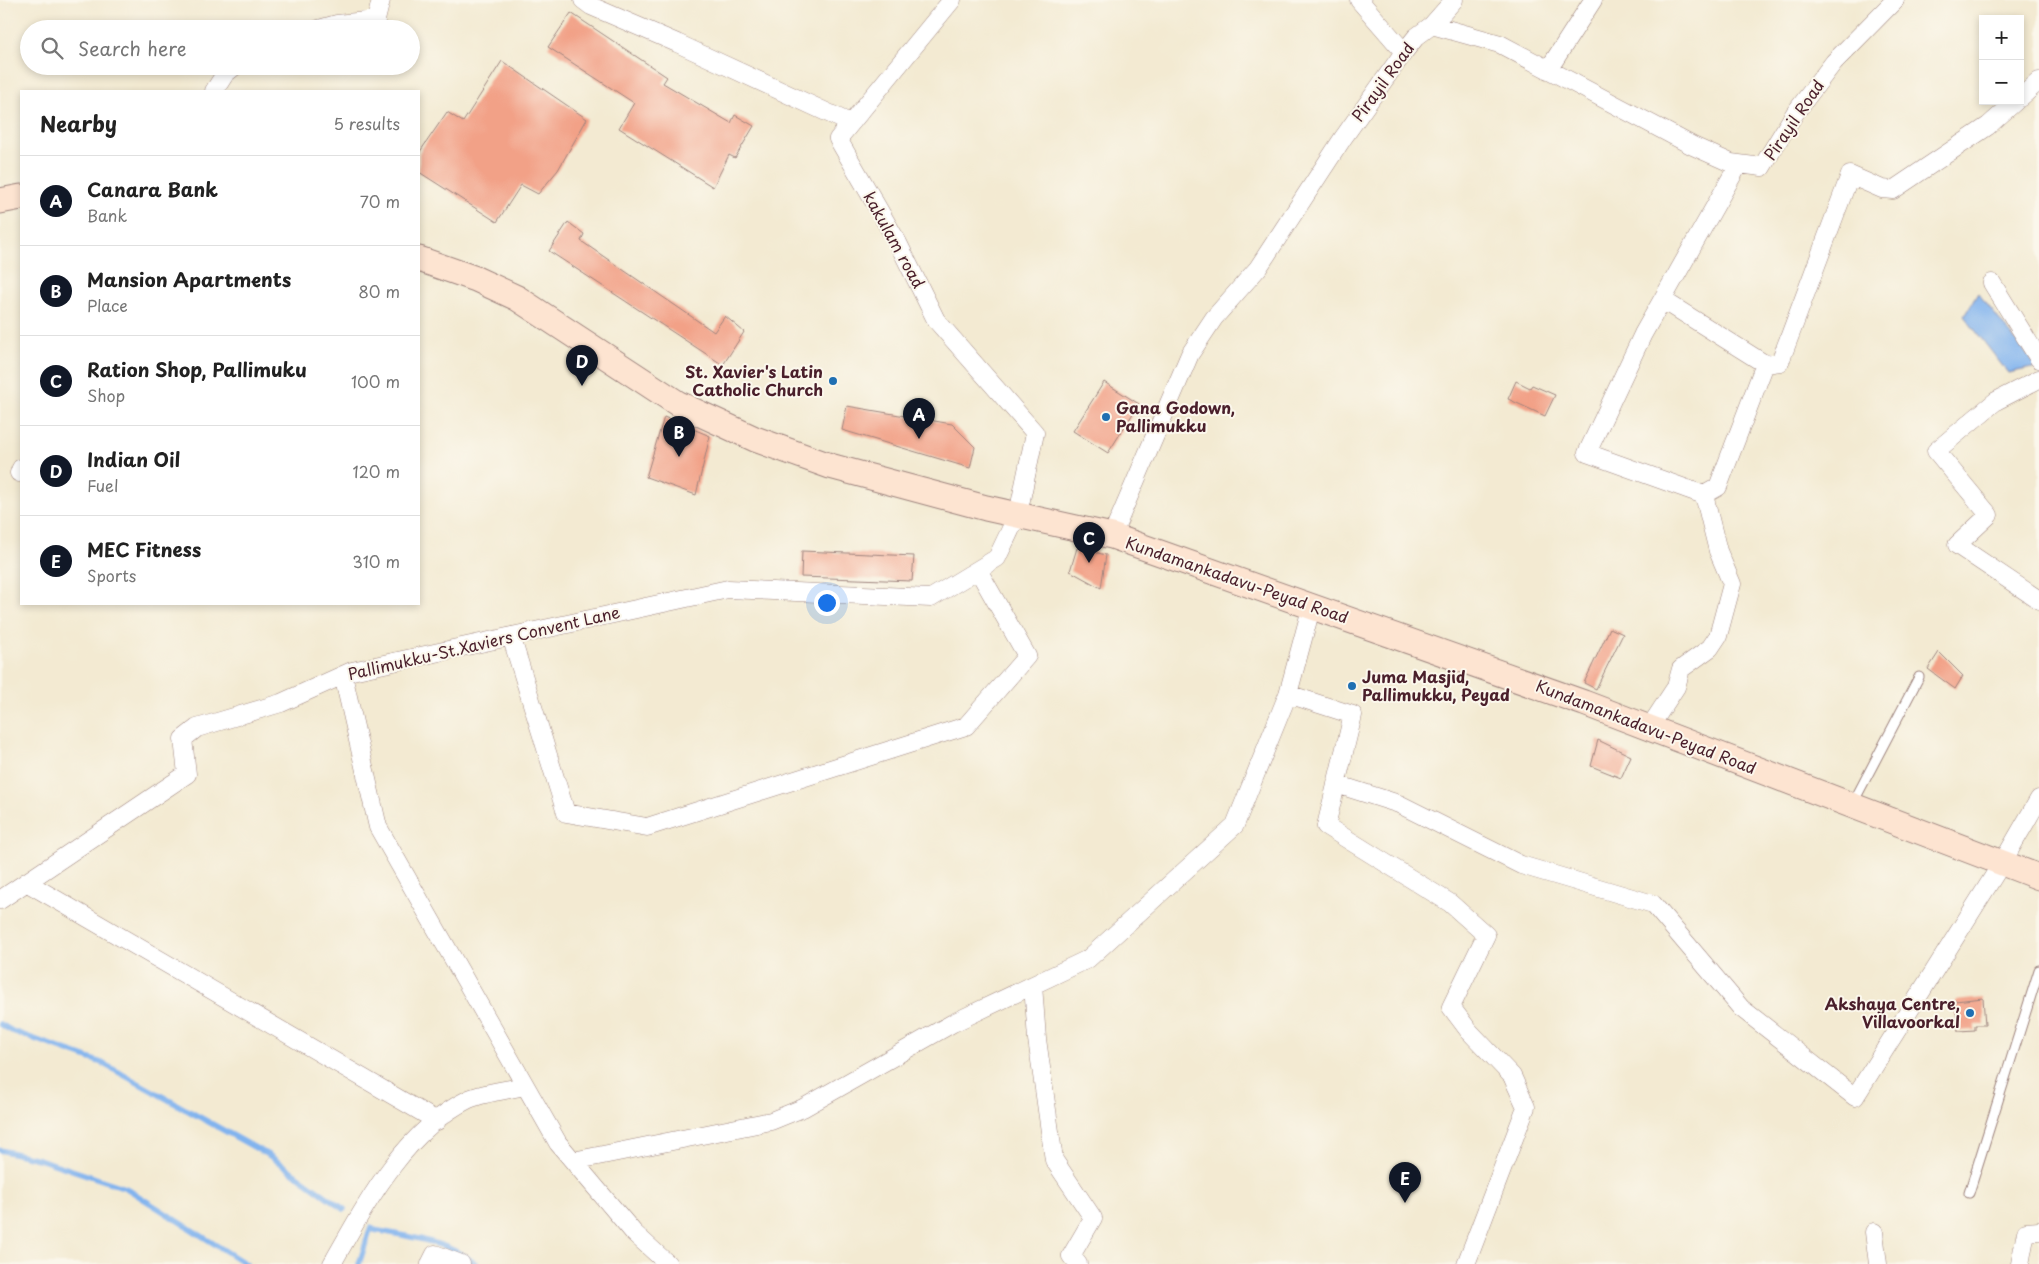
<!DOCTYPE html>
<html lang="en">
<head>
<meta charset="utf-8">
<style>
  :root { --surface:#fff; --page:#f6f6f6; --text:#222; --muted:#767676; --line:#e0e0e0; --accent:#111827 }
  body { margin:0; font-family:"Playpen Sans",sans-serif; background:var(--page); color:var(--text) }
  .controls { position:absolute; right:15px; top:15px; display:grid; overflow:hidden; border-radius:0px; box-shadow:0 2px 8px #0003 }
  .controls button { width:45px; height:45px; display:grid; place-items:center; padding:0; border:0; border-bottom:1px solid var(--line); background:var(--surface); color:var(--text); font:25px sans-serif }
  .you { position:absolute; left:826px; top:602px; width:18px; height:18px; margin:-12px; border:4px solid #fff; border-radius:50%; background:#1a73e8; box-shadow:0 0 0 8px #1a73e833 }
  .badge { display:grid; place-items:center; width:32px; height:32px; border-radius:50%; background:var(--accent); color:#fff; font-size:16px; font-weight:700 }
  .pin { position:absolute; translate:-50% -41px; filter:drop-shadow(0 1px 2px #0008) }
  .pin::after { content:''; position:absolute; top:26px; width:18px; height:15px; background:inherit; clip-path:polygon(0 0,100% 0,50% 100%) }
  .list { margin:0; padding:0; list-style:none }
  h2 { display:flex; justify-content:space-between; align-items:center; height:65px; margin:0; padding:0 20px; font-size:21px }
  h2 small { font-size:16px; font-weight:400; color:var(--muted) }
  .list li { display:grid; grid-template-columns:32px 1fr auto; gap:15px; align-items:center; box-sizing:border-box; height:90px; padding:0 20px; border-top:1px solid var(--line) }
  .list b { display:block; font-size:19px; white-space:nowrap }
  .list p { margin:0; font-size:16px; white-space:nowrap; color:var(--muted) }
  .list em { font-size:16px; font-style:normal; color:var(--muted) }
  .icon { flex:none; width:28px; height:28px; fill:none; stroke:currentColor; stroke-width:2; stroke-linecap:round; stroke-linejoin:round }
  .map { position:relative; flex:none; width:2039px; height:1264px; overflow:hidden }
  .search { position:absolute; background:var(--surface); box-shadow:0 2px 8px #0003; left:20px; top:20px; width:400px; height:55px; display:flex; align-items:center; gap:12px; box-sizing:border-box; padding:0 18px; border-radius:28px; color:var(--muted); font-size:19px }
  .panel { position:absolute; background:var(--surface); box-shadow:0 2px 8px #0003; left:20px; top:90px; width:400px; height:515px; border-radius:0px }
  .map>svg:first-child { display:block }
  .water { fill:#82b4ee; stroke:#666a8c }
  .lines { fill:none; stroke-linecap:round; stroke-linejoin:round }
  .stream { stroke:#82b4ee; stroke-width:5.5 }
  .building { fill:#f2a187 }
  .lane-casing { stroke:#9e847e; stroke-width:11 }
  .street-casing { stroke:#9e847e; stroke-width:19 }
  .secondary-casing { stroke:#9e847e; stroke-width:27 }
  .lane { stroke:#fff; stroke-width:9 }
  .street { stroke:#fff; stroke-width:18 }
  .secondary { stroke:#fde4d1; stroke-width:25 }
  .poi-dot { fill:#1f6fb2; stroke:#fbf7ec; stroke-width:2 }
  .labels { text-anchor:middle; stroke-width:4; stroke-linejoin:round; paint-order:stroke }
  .street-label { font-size:16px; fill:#4a1f2b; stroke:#fbf7ec }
  .poi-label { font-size:16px; font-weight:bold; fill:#4a1f2b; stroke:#fbf7ec; text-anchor:end }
</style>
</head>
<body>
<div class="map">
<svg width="2039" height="1264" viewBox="0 0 2039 1264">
  <rect width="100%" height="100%" fill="#fbf7ec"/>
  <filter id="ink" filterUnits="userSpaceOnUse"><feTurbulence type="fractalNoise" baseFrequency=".02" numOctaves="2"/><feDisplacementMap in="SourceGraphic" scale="10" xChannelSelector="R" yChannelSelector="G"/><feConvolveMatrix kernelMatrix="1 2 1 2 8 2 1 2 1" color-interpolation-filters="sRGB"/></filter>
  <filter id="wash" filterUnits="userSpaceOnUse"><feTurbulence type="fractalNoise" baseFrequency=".0096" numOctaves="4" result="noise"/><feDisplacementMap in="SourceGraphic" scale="20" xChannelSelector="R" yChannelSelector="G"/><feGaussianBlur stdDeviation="1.12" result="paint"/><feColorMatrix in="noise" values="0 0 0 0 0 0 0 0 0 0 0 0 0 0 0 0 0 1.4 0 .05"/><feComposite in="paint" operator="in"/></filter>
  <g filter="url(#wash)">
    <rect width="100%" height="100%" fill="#f3ead2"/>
    <path class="water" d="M1978 293 2037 367 2008 373 1964 316Z"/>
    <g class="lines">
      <path class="stream" d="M0 1024 12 1031 102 1063 270 1156 344 1209
        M0 1150 39 1159 126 1188 246 1264
        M359 1264 371 1227 374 1230C408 1236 449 1242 476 1264"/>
    </g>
    <g id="blocks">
      <path class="building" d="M571 13 667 77 663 83 731 123 735 115 754 126 735 158 729 155 713 187 619 128 634 103 548 47Z
        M502 61 587 119 558 170 538 194 521 185 497 222 419 172V153L447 112 463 122Z
        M568 222 584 234 581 241 714 332 725 316 744 332 723 365 549 251Z
        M1516 381 1530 388 1532 385 1555 395 1545 416 1508 399Z
        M1104 382 1139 404 1108 453 1073 431Z
        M847 406 952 424 975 447 970 468 842 430Z
        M664 417 710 436 696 495 646 477Z
        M1077 548 1106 555 1101 588 1070 571Z
        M802 551 914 556 912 581 801 577Z
        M1610 628 1623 634 1596 689 1584 683Z
        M1939 652 1963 676 1955 689 1928 669Z
        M1598 740 1631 756 1621 778 1591 766Z
        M1983 998 1985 1025H1975V1030L1958 1031 1955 1001Z"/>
    </g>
  </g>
  <g filter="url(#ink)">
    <use href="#blocks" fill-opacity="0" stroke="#9e847e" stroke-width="1"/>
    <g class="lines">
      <g class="lane-casing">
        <path id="lane" d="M1853 803 1919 677
          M1969 1193 2039 970"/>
      </g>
      <g class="street-casing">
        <path id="street" d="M583 0 591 6 677 43 850 123
          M1359 0 1404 52
          M1432 25 1454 0
          M319 29 337 24 376 20 381 0
          M1548 70 1593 0
          M214 91 225 74 235 66
          M2020 98 2039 81
          M1992 283 2039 359
          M1663 300 1765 364
          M2039 379 1996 401 1936 451 1989 515 1957 545 2039 600
          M19 473 21 468
          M1704 495 1718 487 1765 364 1780 362 1850 175 1882 189 1893 190 1988 126 2016 101
          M1112 536 1190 354 1214 318 1258 268 1343 138 1404 52 1416 37 1432 25 1500 44 1693 146 1731 163 1762 167 1795 113 1834 62 1895 0
          M511 636 566 813 647 827 966 726 1027 656 978 570
          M343 675 378 827 558 1143 634 1233 668 1264
          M1288 694 1353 715 1326 826 1450 903 1486 935 1451 1007 1469 1031 1512 1076 1526 1107 1466 1264
          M1649 728 1676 687 1681 669 1710 648 1718 636 1732 584 1718 551 1704 495 1587 453 1643 334 1736 169 1731 163
          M1336 784 1399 804 1521 865 1653 904 1741 1008 1855 1097 2002 863 2039 799
          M26 882 437 1121
          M0 900 187 774 183 739 197 728 281 703 352 671 728 589 931 598 997 558 1018 514 1035 433 936 320 898 243 838 139 952 0
          M1033 985 1037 1039 1054 1160 1093 1218 1071 1256 1078 1264
          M573 1161 771 1121 803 1108 953 1023 1088 959 1235 825 1288 694 1312 605
          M1874 1232 1878 1264
          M332 1264C366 1204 404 1131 469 1099 485 1092 508 1090 525 1086
          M430 1264 435 1254 461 1264
          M2020 1264 2026 1232 2039 1231"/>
      </g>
      <g class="secondary-casing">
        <path id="secondary" d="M0 201 21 197
          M419 259 476 279 517 298 677 403 755 439 830 466 986 508 1112 536 1584 703 2039 877"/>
      </g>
      <use href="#lane" class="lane"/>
      <use href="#street" class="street"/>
      <use href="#secondary" class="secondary"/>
    </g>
  </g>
  <g class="poi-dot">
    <circle cx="833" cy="381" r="5"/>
    <circle cx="1106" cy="417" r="5"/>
    <circle cx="1352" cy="686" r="5"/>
    <circle cx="1970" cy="1013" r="5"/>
  </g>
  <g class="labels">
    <g class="street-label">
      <text transform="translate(1383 82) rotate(-54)" y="6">Pirayil Road</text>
      <text transform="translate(1794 120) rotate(-56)" y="6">Pirayil Road</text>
      <text transform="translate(894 240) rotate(61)" y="6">kakulam road</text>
      <text transform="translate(1237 580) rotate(19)" y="6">Kundamankadavu-Peyad Road</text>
      <text transform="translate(484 643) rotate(-13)" y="6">Pallimukku-St.Xaviers Convent Lane</text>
      <text transform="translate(1646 727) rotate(21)" y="6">Kundamankadavu-Peyad Road</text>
    </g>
    <g class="poi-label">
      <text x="823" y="378">St. Xavier's Latin<tspan x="823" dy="18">Catholic Church</tspan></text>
      <text x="1116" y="414" text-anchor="start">Gana Godown,<tspan x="1116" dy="18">Pallimukku</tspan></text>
      <text x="1362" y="683" text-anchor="start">Juma Masjid,<tspan x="1362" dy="18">Pallimukku, Peyad</tspan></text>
      <text x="1960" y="1010">Akshaya Centre,<tspan x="1960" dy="18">Villavoorkal</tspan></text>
    </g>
  </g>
</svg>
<div class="controls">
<button>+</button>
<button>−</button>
</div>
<div class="you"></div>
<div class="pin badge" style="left:919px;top:439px">A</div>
<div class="pin badge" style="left:679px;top:457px">B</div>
<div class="pin badge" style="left:1089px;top:563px">C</div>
<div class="pin badge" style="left:582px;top:386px">D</div>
<div class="pin badge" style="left:1405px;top:1203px">E</div>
<div class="search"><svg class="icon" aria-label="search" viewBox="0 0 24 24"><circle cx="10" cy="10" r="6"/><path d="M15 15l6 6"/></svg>Search here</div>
<section class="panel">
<h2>Nearby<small>5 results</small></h2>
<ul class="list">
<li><span class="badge">A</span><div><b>Canara Bank</b><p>Bank</p></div><em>70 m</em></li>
<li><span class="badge">B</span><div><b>Mansion Apartments</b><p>Place</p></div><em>80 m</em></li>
<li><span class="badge">C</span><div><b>Ration Shop, Pallimuku</b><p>Shop</p></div><em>100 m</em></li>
<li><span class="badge">D</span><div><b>Indian Oil</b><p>Fuel</p></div><em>120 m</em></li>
<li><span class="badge">E</span><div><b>MEC Fitness</b><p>Sports</p></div><em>310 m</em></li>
</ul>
</section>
</div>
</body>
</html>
